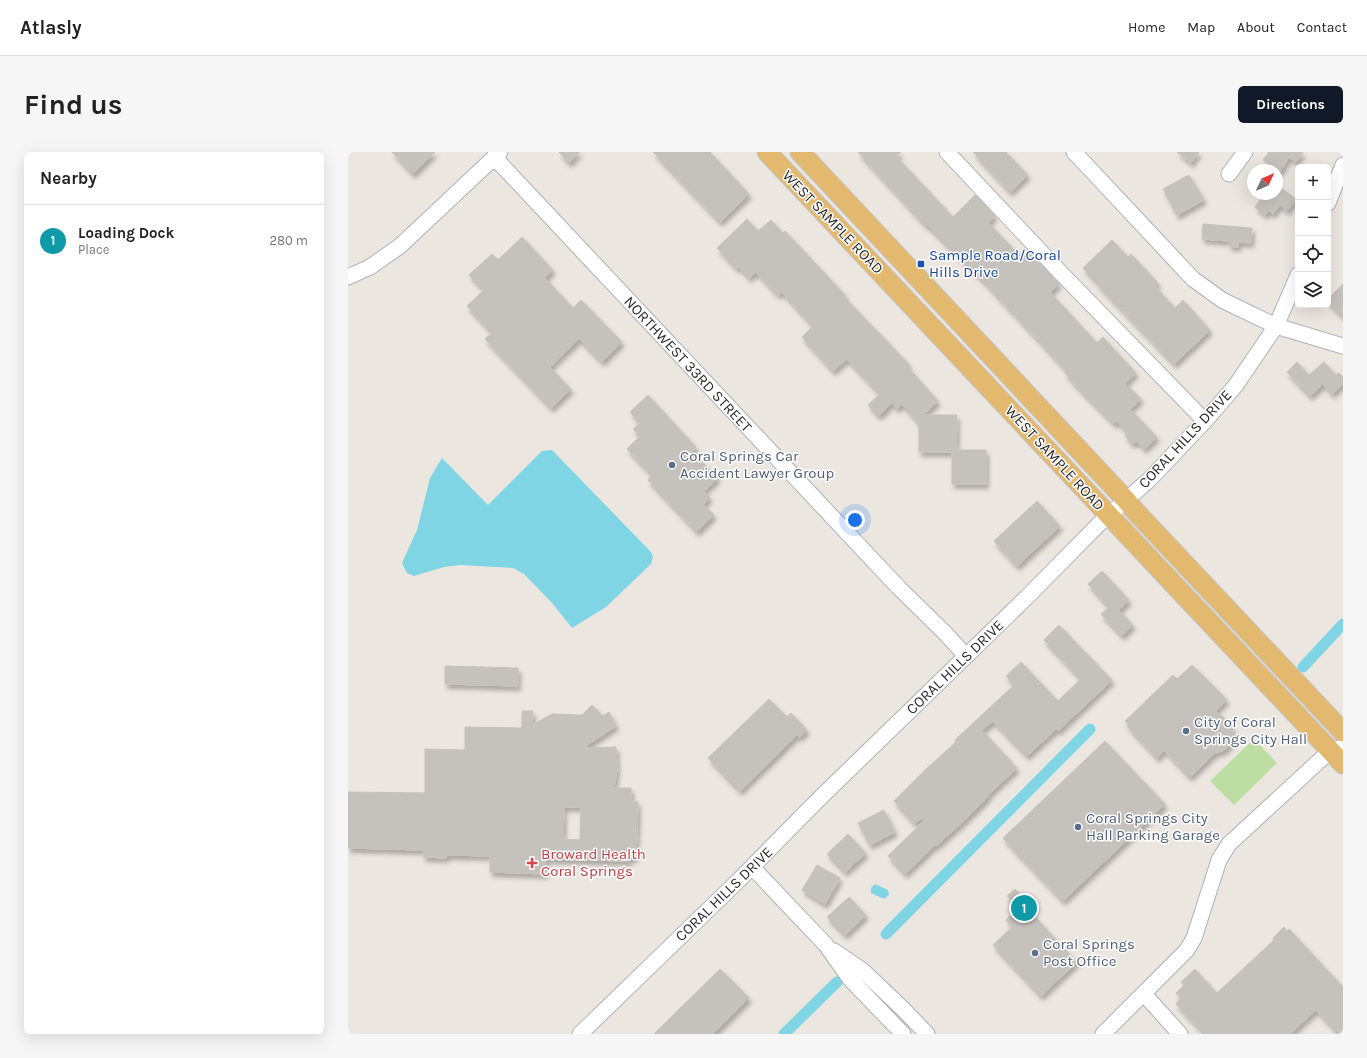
<!DOCTYPE html>
<html lang="en">
<head>
<meta charset="utf-8">
<style>
  :root { --surface:#fff; --page:#f6f6f6; --text:#222; --muted:#767676; --line:#e0e0e0; --accent:#111827 }
  body { margin:0; font-family:Karla,sans-serif; background:var(--page); color:var(--text) }
  .controls { position:absolute; right:12px; top:12px; display:grid; overflow:hidden; border-radius:6px; box-shadow:0 4px 16px #0002 }
  .controls button { width:36px; height:36px; display:grid; place-items:center; padding:0; border:0; border-bottom:1px solid var(--line); background:var(--surface); color:var(--text); font:20px sans-serif }
  .compass { position:absolute; left:899px; top:12px; width:36px; height:36px; border-radius:50%; background:var(--surface); box-shadow:0 4px 16px #0002; rotate:46deg }
  .you { position:absolute; left:507px; top:368px; width:14px; height:14px; margin:-10px; border:3px solid #fff; border-radius:50%; background:#1a73e8; box-shadow:0 0 0 6px #1a73e833 }
  .badge { display:grid; place-items:center; width:26px; height:26px; border-radius:50%; background:var(--accent); color:#fff; font-size:13px; font-weight:700 }
  .pin { position:absolute; translate:-50% -50%; border:2px solid #fff; box-shadow:0 1px 4px #0006 }
  .list { margin:0; padding:0; list-style:none }
  h2 { display:flex; justify-content:space-between; align-items:center; height:52px; margin:0; padding:0 16px; font-size:17px }
  h2 small { font-size:13px; font-weight:400; color:var(--muted) }
  .list li { display:grid; grid-template-columns:26px 1fr auto; gap:12px; align-items:center; box-sizing:border-box; height:72px; padding:0 16px; border-top:1px solid var(--line) }
  .list b { display:block; font-size:15px; white-space:nowrap }
  .list p { margin:0; font-size:13px; white-space:nowrap; color:var(--muted) }
  .list em { font-size:13px; font-style:normal; color:var(--muted) }
  .icon { flex:none; width:22px; height:22px; fill:none; stroke:currentColor; stroke-width:2; stroke-linecap:round; stroke-linejoin:round }
  .map { position:relative; flex:none; width:995px; height:882px; overflow:hidden; border-radius:6px }
  header { display:flex; align-items:center; gap:24px; box-sizing:border-box; height:56px; padding:0 20px; background:var(--surface); border-bottom:1px solid var(--line) }
  header strong { font-size:19px }
  nav { display:flex; gap:22px; margin-inline-start:auto; font-size:14px }
  .intro { display:flex; align-items:center; justify-content:space-between; box-sizing:border-box; height:96px; padding:0 24px }
  h1 { margin:0; font-size:28px }
  .button { padding:10px 18px; border-radius:6px; background:var(--accent); color:#fff; font-size:14px; font-weight:700 }
  main { display:flex; gap:24px; padding:0 24px }
  aside { flex:1; background:var(--surface); border-radius:6px; box-shadow:0 4px 16px #0002 }
  .map>svg:first-child { display:block }
  .green { fill:#bedda3 }
  .water { fill:#7fd5e3 }
  .lines { fill:none; stroke-linecap:round; stroke-linejoin:round }
  .canal { stroke:#7fd5e3; stroke-width:11 }
  .building { fill:#c5c1bc; stroke:#c8c1ba; fill-rule:evenodd; filter:url(#shadow) }
  .minor-casing { stroke:#adb0b7; stroke-width:17 }
  .major-casing { stroke:#c4c4c4; stroke-width:21 }
  .minor { stroke:#fff; stroke-width:15 }
  .major { stroke:#e3b96f; stroke-width:19 }
  .transit-dot { fill:#1a4fb4; stroke:#fff; stroke-width:1.5 }
  .service-dot { fill:#5c6f8a; stroke:#fff; stroke-width:1.5 }
  .health-dot { fill:#e0444e; stroke:#fff; stroke-width:1.5 }
  .labels { text-anchor:middle; stroke-width:3; stroke-linejoin:round; paint-order:stroke }
  .street-label { font-size:15px; fill:#2c2c2c; stroke:#fff }
  .transit-label { font-size:15px; fill:#164399; stroke:#fff; text-anchor:start }
  .service-label { font-size:15px; fill:#4e5e75; stroke:#fff; text-anchor:start }
  .health-label { font-size:15px; fill:#be3a42; stroke:#fff; text-anchor:start }
</style>
</head>
<body>
<header>
<strong>Atlasly</strong>
<nav><a>Home</a><a>Map</a><a>About</a><a>Contact</a></nav>
</header>
<div class="intro"><h1>Find us</h1><a class="button">Directions</a></div>
<main>
<aside>
<h2>Nearby<small></small></h2>
<ul class="list">
<li><span class="badge" style="background:#0f9aa8">1</span><div><b>Loading Dock</b><p>Place</p></div><em>280 m</em></li>
</ul>
</aside>
<div class="map">
<svg width="995" height="882" viewBox="0 0 995 882">
  <defs>
    <filter id="shadow"><feDropShadow dx="2.5" dy="4.5" stdDeviation="2" flood-color="#0004"/></filter>
  </defs>
  <rect width="100%" height="100%" fill="#ece6e1"/>
  <path class="green" d="M906 587 929 611 886 653 862 629Z"/>
  <path class="water" d="M204 298 302 399 305 404 303 412 258 455 224 476 204 451 176 422 165 416 112 413 96 415 66 424 59 421 54 411 69 378 82 326 94 306 140 353 194 299Z
    M527 732 540 738 541 743 536 747 523 741V736Z"/>
  <g class="lines">
    <path class="canal" d="M955 515 995 472
      M538 782 742 577
      M436 882 489 830"/>
  </g>
  <path class="building" d="M44 0H87L65 22Z
    M211 0H232L221 11Z
    M305 0H362L401 42 372 70Z
    M510 0H553L548 4 605 65 627 43 647 64 640 70 672 104 679 98 711 132 702 140 749 191 755 185 788 221 777 231 793 247 782 257 809 285 796 297 788 289 784 292 777 284 780 281 769 269 766 272 734 240 717 221 719 219 640 134 579 73 578 74Z
    M625 0H658L680 23 662 40Z
    M829 0H851L843 11Z
    M921 0H955L948 10 941 5 932 20 915 8Z
    M841 23 856 48 829 63 815 37Z
    M929 33 948 47 939 59 932 53 925 62 921 59 917 63 907 55 916 42H929Z
    M399 67 410 79 423 68 435 81 437 79 498 144 497 146 561 212 559 214 590 249 575 263H609L608 298H638V332H604V300H571V271L554 252 549 257 544 251 531 264 520 253 532 242 499 207 485 219 454 185 465 174 434 140 430 143 408 120 401 126 391 115 389 117 369 96Z
    M855 72 904 76 903 91 890 90V95L881 94 882 89 854 87Z
    M174 85 205 118 197 126 225 156 233 148 274 190 254 210 231 187 202 215 223 237 203 256 137 187 144 181 119 154 136 138 121 123 144 102 150 108Z
    M764 88 780 105 783 102 810 131 807 134 827 156 835 148 862 178 826 212 749 132 750 131 735 116Z
    M995 132V165L980 150V147Z
    M949 210 961 223 976 210 988 223 991 221 995 225V232L984 242 975 232 962 244 939 220Z
    M300 243 348 295 344 300 370 326 356 339 362 346 355 352 366 363 349 380 300 328 304 323 279 297 292 284 285 277 292 271 282 260Z
    M689 349 712 374 669 414 646 389Z
    M754 419 781 448 771 458 785 473 774 484 753 462 761 455 740 432Z
    M711 473 764 528 710 579 708 577 679 604 645 569 634 578 669 616 640 643 641 644 620 665 588 694 587 693 557 722 540 704 584 661 566 671 546 649 576 619 608 590 607 588 666 533 658 524 673 510 710 549 733 527 696 488Z
    M844 513 879 548 867 559 880 569 884 576 885 582 884 589 879 596 874 599 867 601 842 625 816 598 809 606 779 574 781 573 777 569 825 523 829 527Z
    M97 514 170 516V534L97 532Z
    M421 547 439 565 443 561 459 578 452 585 449 583 392 639 360 606Z
    M244 553 255 564 261 560 268 574 235 596 268 595 269 617 266 636H283V649L290 650 288 705H282L281 709 197 707V722L142 720V704L98 703V706L75 705 76 698 0 696V640L77 641V597L117 598V575L174 576V559H185L184 573 204 562 234 563ZM216 655H233L232 688 215 687Z
    M757 589 817 652 715 749 655 686Z
    M536 658 547 680 522 693 510 671Z
    M500 682 518 701 497 720 479 702Z
    M469 713 492 726 477 752 454 738Z
    M667 737 683 754 680 757 729 810 693 844 645 793 664 775 658 768 670 755 659 744Z
    M501 745 518 763 497 783 479 765Z
    M936 775 939 779 941 777 995 835V882H991L968 858 942 882H857L828 852 833 846 828 841 836 833 833 830 847 817 869 841 926 788 925 786Z
    M372 817 401 846 365 882H306Z"/>
  <g class="lines">
    <g class="minor-casing">
      <path id="minor" d="M599 0 711 119 857 269
        M726 0 845 127 874 148 928 174 995 194
        M146 5 551 436 597 481 618 504
        M881 22 897 0
        M980 51 995 13
        M0 125 22 115 52 94 152 0
        M404 715 478 793 502 827 555 882
        M486 799 514 818 555 857 579 882
        M796 842 832 882
        M232 882 391 728 472 646 681 443 751 372 801 328 857 269 888 233 928 174 950 123
        M755 882 839 798 846 786 871 708 881 692 982 599 992 596 995 597"/>
    </g>
    <g class="major-casing">
      <path id="major" d="M419 0 995 612
        M452 0 778 348 787 359 995 580"/>
    </g>
    <use href="#minor" class="minor"/>
    <use href="#major" class="major"/>
  </g>
  <rect class="transit-dot" x="569" y="108" width="8" height="8" rx="2"/>
  <g class="service-dot">
    <circle cx="324" cy="313" r="4"/>
    <circle cx="838" cy="579" r="4"/>
    <circle cx="730" cy="675" r="4"/>
    <circle cx="687" cy="801" r="4"/>
  </g>
  <path class="health-dot" d="M182 705h4v4h4v4h-4v4h-4v-4h-4v-4h4z"/>
  <g class="labels">
    <g class="street-label">
      <text transform="translate(485 70) rotate(46)" y="5">WEST SAMPLE ROAD</text>
      <text transform="translate(340 212) rotate(47)" y="5">NORTHWEST 33RD STREET</text>
      <text transform="translate(837 287) rotate(-47)" y="5">CORAL HILLS DRIVE</text>
      <text transform="translate(707 306) rotate(47)" y="5">WEST SAMPLE ROAD</text>
      <text transform="translate(607 515) rotate(-44)" y="5">CORAL HILLS DRIVE</text>
      <text transform="translate(376 742) rotate(-44)" y="5">CORAL HILLS DRIVE</text>
    </g>
    <g class="transit-label">
      <text x="581" y="108">Sample Road/Coral<tspan x="581" dy="17">Hills Drive</tspan></text>
    </g>
    <g class="service-label">
      <text x="332" y="309">Coral Springs Car<tspan x="332" dy="17">Accident Lawyer Group</tspan></text>
      <text x="846" y="575">City of Coral<tspan x="846" dy="17">Springs City Hall</tspan></text>
      <text x="738" y="671">Coral Springs City<tspan x="738" dy="17">Hall Parking Garage</tspan></text>
      <text x="695" y="797">Coral Springs<tspan x="695" dy="17">Post Office</tspan></text>
    </g>
    <g class="health-label">
      <text x="193" y="707">Broward Health<tspan x="193" dy="17">Coral Springs</tspan></text>
    </g>
  </g>
</svg>
<div class="controls">
<button>+</button>
<button>−</button>
<button><svg class="icon" aria-label="locate" viewBox="0 0 24 24"><circle cx="12" cy="12" r="6"/><path d="M12 2v4M12 18v4M2 12h4M18 12h4"/></svg></button>
<button><svg class="icon" aria-label="layers" viewBox="0 0 24 24"><path d="M12 4l9 5-9 5-9-5zM3 14l9 5 9-5"/></svg></button>
</div>
<svg class="compass" viewBox="-18 -18 36 36"><path d="M0-13l5 13h-10z" fill="#e53935"/><path d="M0 13l5-13h-10z" fill="#767676"/></svg>
<div class="you"></div>
<div class="pin badge" style="left:676px;top:756px;background:#0f9aa8">1</div>
</div>
</main>
</body>
</html>
